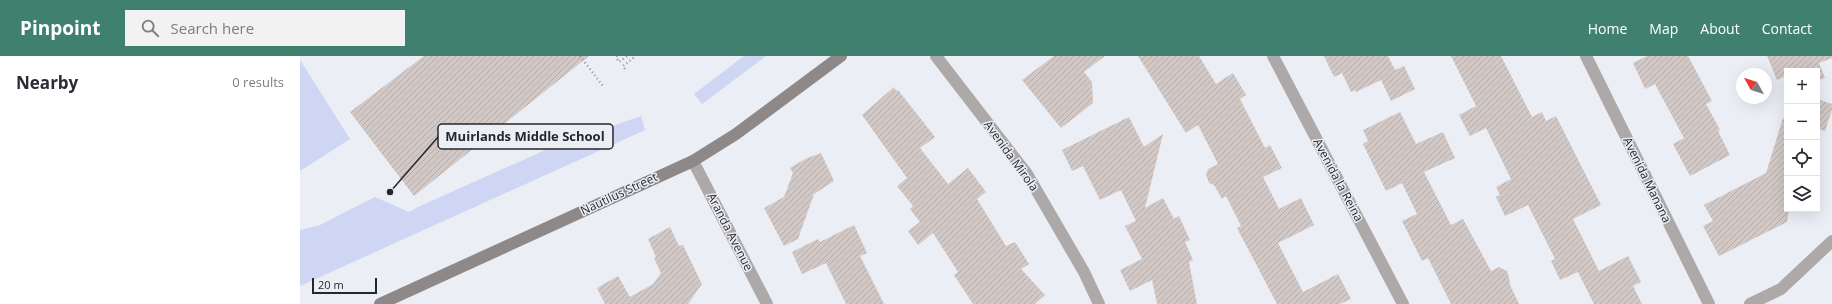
<!DOCTYPE html>
<html lang="en">
<head>
<meta charset="utf-8">
<style>
  :root { --surface:#fff; --page:#f2f2f3; --text:#2b2b33; --muted:#7c7c81; --line:#e1e1e2; --accent:#40806e }
  body { margin:0; font-family:"Open Sans",sans-serif; background:var(--page); color:var(--text) }
  .controls { position:absolute; right:12px; top:12px; display:grid; overflow:hidden; border-radius:0px; box-shadow:0 4px 16px #0002 }
  .controls button { width:36px; height:36px; display:grid; place-items:center; padding:0; border:0; border-bottom:1px solid var(--line); background:var(--surface); color:var(--text); font:20px sans-serif }
  .compass { position:absolute; left:1436px; top:12px; width:36px; height:36px; border-radius:50%; background:var(--surface); box-shadow:0 4px 16px #0002; rotate:309deg }
  .scale { position:absolute; left:12px; bottom:10px; width:65px; box-sizing:border-box; padding-left:4px; border:2px solid #262729; border-top:0; font-size:11px; line-height:14px; white-space:nowrap; color:#262729; -webkit-text-stroke:3px #ebeef5; paint-order:stroke }
  .list { margin:0; padding:0; list-style:none }
  h2 { display:flex; justify-content:space-between; align-items:center; height:52px; margin:0; padding:0 16px; font-size:17px }
  h2 small { font-size:13px; font-weight:400; color:var(--muted) }
  .icon { flex:none; width:22px; height:22px; fill:none; stroke:currentColor; stroke-width:2; stroke-linecap:round; stroke-linejoin:round }
  .map { position:relative; flex:none; width:1532px; height:248px; overflow:hidden }
  header { display:flex; align-items:center; gap:24px; box-sizing:border-box; height:56px; padding:0 20px; background:var(--accent); color:#fff }
  header strong { font-size:19px }
  nav { display:flex; gap:22px; margin-inline-start:auto; font-size:14px }
  .search { width:280px; height:36px; background:var(--page); display:flex; align-items:center; gap:10px; box-sizing:border-box; padding:0 14px; border-radius:0px; color:var(--muted); font-size:15px }
  main { display:flex }
  aside { flex:1; background:var(--surface) }
  .map>svg:first-child { display:block }
  .green { fill:#ced6f3 }
  .building { fill:url(#building-hatch) }
  .lines { fill:none; stroke-linecap:round; stroke-linejoin:round }
  .path { stroke:#929499; stroke-width:2.5; stroke-dasharray:1 3; stroke-linecap:butt }
  .minor { stroke:#aea9a9; stroke-width:12 }
  .secondary { stroke:#8e8888; stroke-width:12 }
  .labels { text-anchor:middle; stroke-width:3; stroke-linejoin:round; paint-order:stroke }
  .street-label { font-size:12px; fill:#262729; stroke:#ebeef5 }
  .leader { fill:none; stroke:#262729; stroke-width:1.5 }
  .callout-dot { fill:#262729; stroke:#ebeef5; stroke-width:1.5 }
  .callout { fill:#ebeef5; stroke:#262729; stroke-width:1.5 }
  .callout-label { font-size:13px; text-anchor:middle; font-weight:bold; fill:#262729 }
</style>
</head>
<body>
<header>
<strong>Pinpoint</strong>
<div class="search"><svg class="icon" aria-label="search" viewBox="0 0 24 24"><circle cx="10" cy="10" r="6"/><path d="M15 15l6 6"/></svg>Search here</div>
<nav><a>Home</a><a>Map</a><a>About</a><a>Contact</a></nav>
</header>
<main>
<aside>
<h2>Nearby<small>0 results</small></h2>
<ul class="list">
</ul>
</aside>
<div class="map">
<svg width="1532" height="248" viewBox="0 0 1532 248">
  <defs>
    <pattern id="building-hatch" width="6" height="6" patternUnits="userSpaceOnUse"><rect width="6" height="6" fill="#d2c9c6"/><path d="M-1 1l2-2M0 6l6-6M5 7l2-2" fill="none" stroke="#b4adaa"/></pattern>
  </defs>
  <rect width="100%" height="100%" fill="#ebeef5"/>
  <path class="green" d="M444 0H466L402 48 394 38Z
    M0 4 50 83 0 115Z
    M341 60 345 74 0 230V174L20 169 75 141 109 156 118 151 252 91Z"/>
  <path class="building" d="M124 0H289L114 140 50 56Z
    M754 0H805L784 16 792 26 793 47 761 72 722 24Z
    M838 0H899L916 28 933 17 946 39 940 43 965 92 970 89 982 112 963 121 979 153 1001 142 1014 169 978 187 1003 236 1038 218 1051 243 1040 248H977L937 172 941 170 926 140 922 143 914 129 909 127 906 119 908 113 918 108 898 69 886 77Z
    M1024 0H1088L1095 14 1104 10 1115 33 1091 45 1081 24 1056 36 1055 34 1051 36 1042 17 1034 21Z
    M1151 0H1201L1232 61 1242 56 1246 65 1256 60 1301 149 1273 163 1299 215 1328 200 1341 226 1333 230 1342 248H1294L1278 216 1260 224 1251 205 1255 203 1228 149 1205 160 1196 141 1200 139 1196 131 1211 123 1186 72 1170 80 1159 59 1176 50Z
    M1347 0H1388L1412 45 1406 48 1420 74 1418 75 1430 99 1390 120 1373 88 1384 82 1355 28 1345 33 1333 7Z
    M1467 0H1532V2L1519 7 1525 22 1517 25V15L1502 14 1487 15V20L1477 24Z
    M594 31 596 35 598 34 635 81 620 92 648 128 668 112 686 136 677 143 706 190 715 186 729 208 721 213 745 239 735 248H673L654 219 658 216 633 177 618 189 608 175 620 166 610 153 613 150 597 130 607 122 562 59Z
    M1517 43 1532 48V54L1525 75 1517 73Z
    M1100 56 1116 88 1143 76 1155 102 1124 116 1151 169 1163 163 1191 215 1199 211 1207 215 1209 221 1210 229 1219 248H1151L1128 202 1122 205 1102 165 1117 158 1102 127 1086 135 1063 88 1068 85 1063 74Z
    M829 61 844 91 863 78 845 152 863 142 874 163 879 160 890 184 885 186 893 204 889 206 897 248H857L852 224 830 235 820 214 842 203 825 170 836 165 821 134 800 144 783 110 772 115 762 94Z
    M1483 62 1487 63V150L1489 154 1487 166 1419 200 1403 170 1413 165 1404 149 1466 117Z
    M521 97 534 125 514 138 498 183 484 190 464 152 484 141 493 117 490 112 505 103Z
    M554 169 567 197 560 200 584 248H546L526 207 502 218 492 196 518 183 520 186Z
    M370 171 379 190 383 189 402 228 388 248H305L297 232 318 220 330 241 353 228 361 217 354 202 356 201 348 183Z"/>
  <g class="lines">
    <path class="path" d="M280 0 303 30
      M317 0 316 1 319 6 327 0
      M325 13 323 10 336 0"/>
    <path class="minor" d="M636 0 727 118 784 216 799 248
      M973 0 1103 248
      M1286 0 1409 248
      M393 105 467 248
      M1450 248 1481 233 1532 185"/>
    <path class="secondary" d="M80 248 393 105 436 78 541 0"/>
  </g>
  <g class="labels">
    <g class="street-label">
      <text transform="translate(711 100) rotate(54)" y="4">Avenida Mirola</text>
      <text transform="translate(1038 124) rotate(62)" y="4">Avenida la Reina</text>
      <text transform="translate(1347 124) rotate(64)" y="4">Avenida Manana</text>
      <text transform="translate(319 138) rotate(-25)" y="4">Nautilus Street</text>
      <text transform="translate(430 176) rotate(63)" y="4">Aranda Avenue</text>
    </g>
  </g>
  <path class="leader" d="M90 136L138 81"/>
  <circle class="callout-dot" cx="90" cy="136" r="4"/>
  <rect class="callout" x="138" y="68" width="175" height="25" rx="4"/>
  <g class="callout-label">
    <text x="225" y="85">Muirlands Middle School</text>
  </g>
</svg>
<div class="controls">
<button>+</button>
<button>−</button>
<button><svg class="icon" aria-label="locate" viewBox="0 0 24 24"><circle cx="12" cy="12" r="6"/><path d="M12 2v4M12 18v4M2 12h4M18 12h4"/></svg></button>
<button><svg class="icon" aria-label="layers" viewBox="0 0 24 24"><path d="M12 4l9 5-9 5-9-5zM3 14l9 5 9-5"/></svg></button>
</div>
<svg class="compass" viewBox="-18 -18 36 36"><path d="M0-13l5 13h-10z" fill="#e53935"/><path d="M0 13l5-13h-10z" fill="#7c7c81"/></svg>
<div class="scale">20 m</div>
</div>
</main>
</body>
</html>
